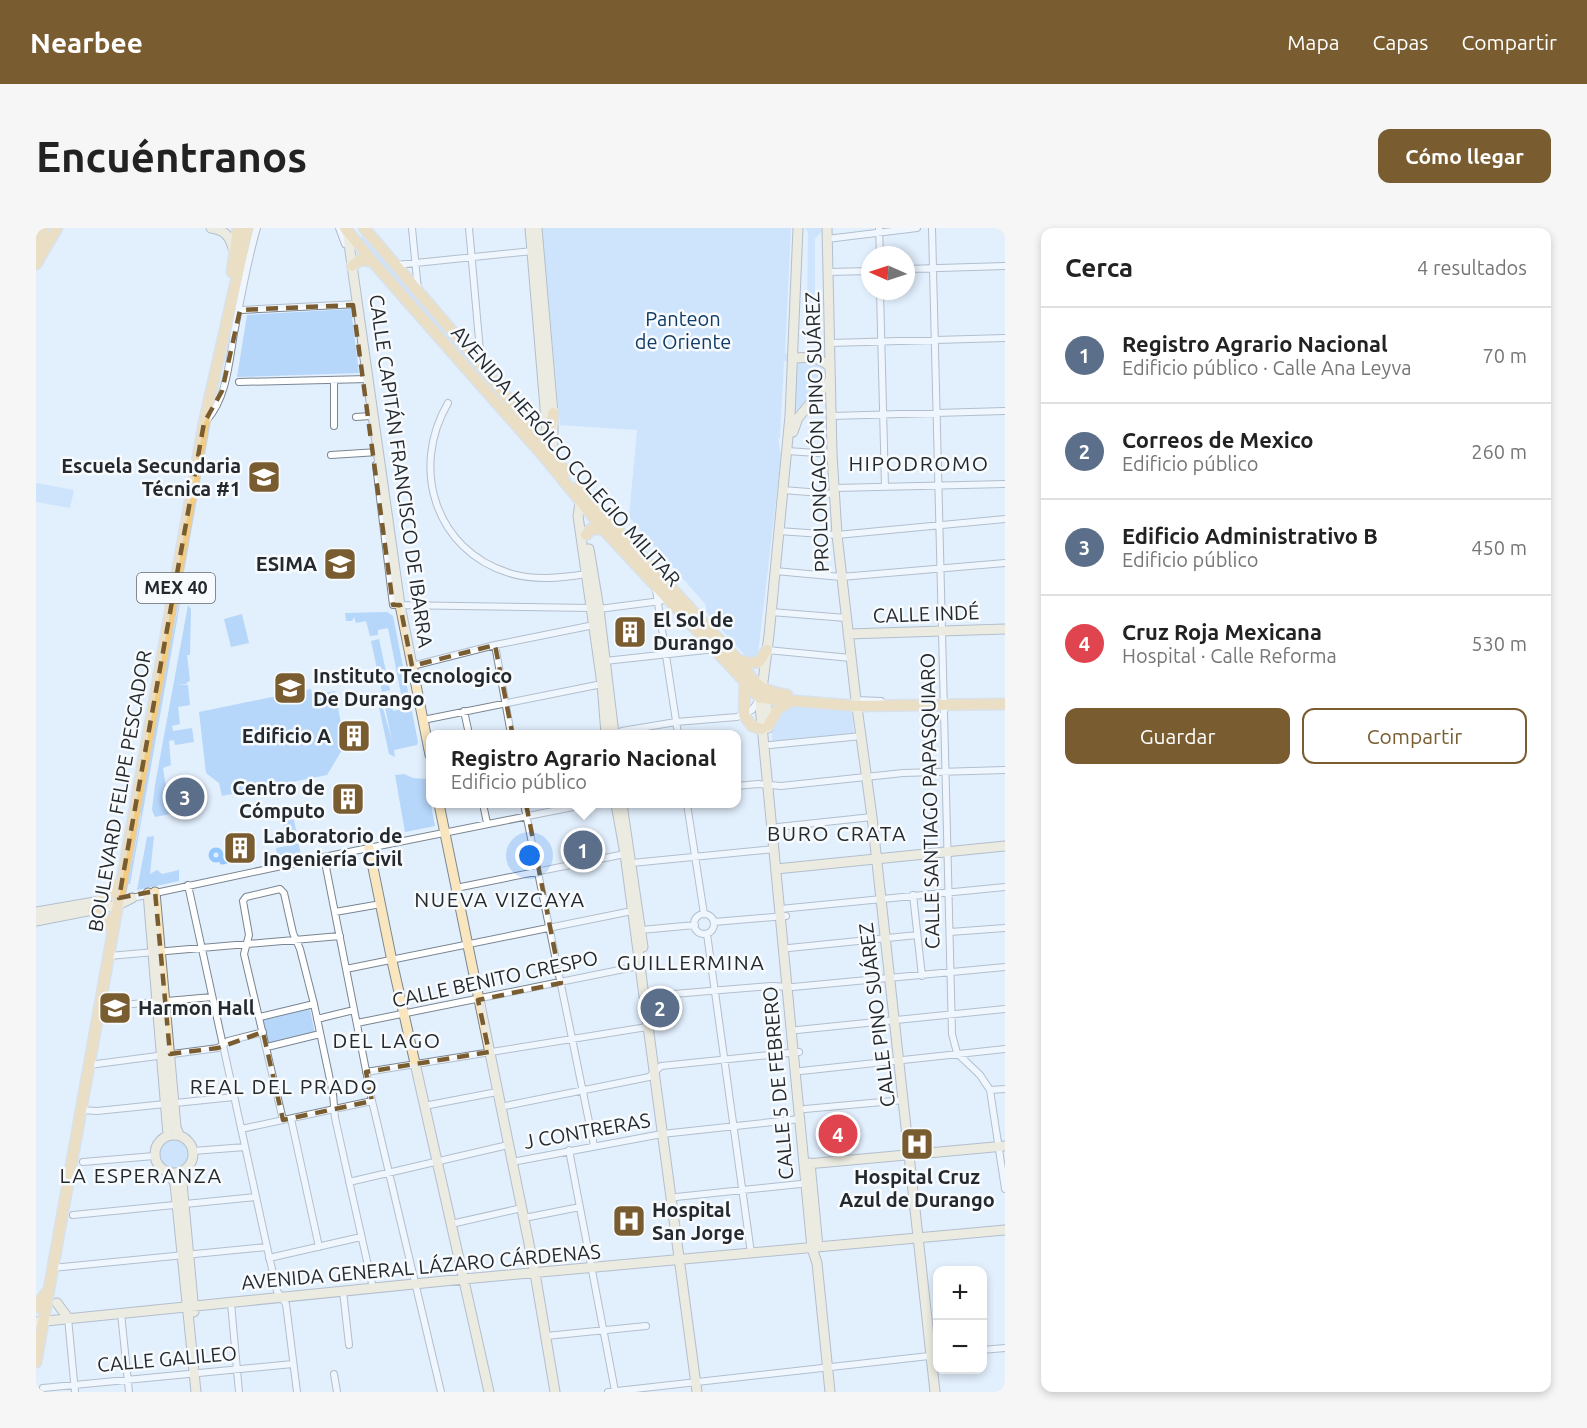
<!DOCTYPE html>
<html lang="es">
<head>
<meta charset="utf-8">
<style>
  :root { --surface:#fff; --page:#f6f6f6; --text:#222; --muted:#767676; --line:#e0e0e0; --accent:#795d30 }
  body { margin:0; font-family:Ubuntu,sans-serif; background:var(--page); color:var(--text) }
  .controls { position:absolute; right:18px; bottom:18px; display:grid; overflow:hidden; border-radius:12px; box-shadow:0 3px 9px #0003 }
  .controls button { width:54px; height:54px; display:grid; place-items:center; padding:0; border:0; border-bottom:2px solid var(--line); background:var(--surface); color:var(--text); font:30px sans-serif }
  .compass { position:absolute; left:825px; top:18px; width:54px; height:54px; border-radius:50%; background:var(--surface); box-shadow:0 3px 9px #0003; rotate:273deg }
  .you { position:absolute; left:494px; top:628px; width:21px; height:21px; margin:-15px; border:4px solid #fff; border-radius:50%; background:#1a73e8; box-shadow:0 0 0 9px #1a73e833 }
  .badge { display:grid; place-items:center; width:39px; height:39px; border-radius:50%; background:var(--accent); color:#fff; font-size:20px; font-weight:700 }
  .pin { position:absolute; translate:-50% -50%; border:3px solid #fff; box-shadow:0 2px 6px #0006 }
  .popup { position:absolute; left:390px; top:502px; width:315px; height:78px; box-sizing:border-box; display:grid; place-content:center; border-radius:12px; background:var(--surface); filter:drop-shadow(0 2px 4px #0005); font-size:20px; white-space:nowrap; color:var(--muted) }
  .popup b { font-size:22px; color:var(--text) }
  .popup::after { content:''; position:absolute; left:50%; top:100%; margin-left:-12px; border:12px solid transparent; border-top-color:var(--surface) }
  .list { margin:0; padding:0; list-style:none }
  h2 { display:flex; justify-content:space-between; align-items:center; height:78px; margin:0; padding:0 24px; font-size:26px }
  h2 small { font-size:20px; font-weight:400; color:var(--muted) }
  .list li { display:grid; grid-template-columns:39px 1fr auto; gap:18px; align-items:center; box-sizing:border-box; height:96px; padding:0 24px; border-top:2px solid var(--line) }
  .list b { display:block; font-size:22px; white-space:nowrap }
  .list p { margin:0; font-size:20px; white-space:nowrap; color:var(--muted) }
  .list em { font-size:20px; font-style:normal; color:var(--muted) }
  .actions { display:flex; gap:12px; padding:18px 24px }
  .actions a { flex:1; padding:14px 0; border:2px solid var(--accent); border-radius:12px; text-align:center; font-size:21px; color:var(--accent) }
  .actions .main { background:var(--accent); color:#fff }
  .map { position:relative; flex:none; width:969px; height:1164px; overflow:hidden; border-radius:12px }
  header { display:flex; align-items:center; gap:36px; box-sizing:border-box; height:84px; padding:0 30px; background:var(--accent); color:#fff }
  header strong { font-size:28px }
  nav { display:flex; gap:33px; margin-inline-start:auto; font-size:21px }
  .intro { display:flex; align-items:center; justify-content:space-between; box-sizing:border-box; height:144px; padding:0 36px }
  h1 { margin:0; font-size:42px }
  .button { padding:15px 27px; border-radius:12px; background:var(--accent); color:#fff; font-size:21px; font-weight:700 }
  main { display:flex; gap:36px; padding:0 36px }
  aside { flex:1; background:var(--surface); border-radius:12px; box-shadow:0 3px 9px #0003 }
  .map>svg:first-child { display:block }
  .green { fill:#b6d6fa }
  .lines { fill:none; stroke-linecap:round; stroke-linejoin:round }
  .canal { stroke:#95c7ff; stroke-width:5 }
  .street-casing { stroke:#7a8591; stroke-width:8 }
  .secondary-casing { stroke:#7a8591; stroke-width:11 }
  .primary-casing { stroke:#cfd0d1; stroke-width:13 }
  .street { stroke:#fff; stroke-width:6 }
  .secondary { stroke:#f9e6bf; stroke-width:9 }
  .primary { stroke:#f3cc80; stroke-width:10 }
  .marked { fill:none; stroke:#795d30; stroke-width:4.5; stroke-dasharray:12 8; stroke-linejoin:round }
  .labels { text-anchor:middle; stroke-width:5; stroke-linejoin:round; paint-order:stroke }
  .shield { fill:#f8fbfe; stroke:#64686c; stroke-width:1.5 }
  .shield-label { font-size:18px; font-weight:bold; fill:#24292e }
  .park-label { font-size:20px; fill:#0f3b66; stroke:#f8fbfe }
  .street-label { font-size:20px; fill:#24292e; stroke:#f8fbfe }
  .poi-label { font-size:20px; font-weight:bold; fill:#24292e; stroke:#f8fbfe; text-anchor:start }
  .neighbourhood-label { font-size:21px; letter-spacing:1.5px; fill:#24292e; stroke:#f8fbfe }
</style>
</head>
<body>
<header>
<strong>Nearbee</strong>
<nav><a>Mapa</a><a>Capas</a><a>Compartir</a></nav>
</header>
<div class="intro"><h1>Encuéntranos</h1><a class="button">Cómo llegar</a></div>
<main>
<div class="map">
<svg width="969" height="1164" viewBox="0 0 969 1164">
  <rect width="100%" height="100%" fill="#e2effd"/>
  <path class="green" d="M506 0H755L749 125 754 126 753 132 748 133 744 210H742L745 229 722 426 713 432 670 384V377L593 289 601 202 524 197Z
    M769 0H785L786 3 779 11V86L771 89 772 4Z
    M326 8 475 176 432 136 323 12Z
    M315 81 323 145 201 149 211 87Z
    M765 130 787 138C786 160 769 173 755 189L757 159 760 151 761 137Z
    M0 255 38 262 34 280 0 274Z
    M144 370H145L94 656H92L105 588V567Z
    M152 377 155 381 154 427H151L154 453 151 454V456L140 457H152L154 477 142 479 144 496 136 498 137 503 156 500 158 514 139 517 138 512 133 513 135 537 127 540 130 559 138 558 143 582 161 579V581L119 589 116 582 119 557Z
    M351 384 357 388 382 514 381 517 358 522 359 529 353 526 341 470 344 469 356 513 347 469 354 467 357 483 368 481 352 400 342 402V407L334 408 330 393 320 395 318 389 316 393H310L309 385Z
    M206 386 213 415 195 419 188 391Z
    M343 411 354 462 346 464 335 413Z
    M275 461 276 467 299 463 309 517 291 547 186 568 183 555 170 545 163 484Z
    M754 477 805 480 816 483 818 505 736 513V493Z
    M368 546 377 550 390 551 399 598 369 604 359 547Z
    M255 591 258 592 265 627 242 632 240 620 256 617 252 599H248L247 593Z
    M118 608 114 646 121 642 126 646 143 642V653L101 662 111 609Z
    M274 781 279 806 232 816 226 791Z
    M124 926a14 14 0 1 1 28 0a14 14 0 1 1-28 0Z"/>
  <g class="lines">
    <path class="canal" d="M175 627a5 5 0 1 1 10 0a5 5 0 1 1-10 0Z
      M185 630 186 634 213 628"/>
    <g class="street-casing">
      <path id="street" d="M303 0 309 16
        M376 0 382 62
        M433 0 445 134
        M843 0 844 27
        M896 0 916 806 921 825 944 847 954 862 969 961
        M791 11 881 0
        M360 37 497 23
        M870 41 969 38
        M792 44 834 43
        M844 63 849 259
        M203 78 204 82 322 76
        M794 115 969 110
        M298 153V198
        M203 154 332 151
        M412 175C374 240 399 322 473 345 499 353 524 350 550 346
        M795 188 969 183
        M320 189 334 188
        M171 192C191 169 193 134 198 105 205 70 211 34 221 0
        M751 223 796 226
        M295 227 342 224
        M340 237 357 377 555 380
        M798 260 969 256
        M747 262 798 266
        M742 303 801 307 969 291
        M739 343 805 349 969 335
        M620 362 642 506
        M563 381 625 373
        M735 384 810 390
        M459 417 475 506
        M731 422 815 430
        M569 433 679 421
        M376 438 459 417 558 397
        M820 472 845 473
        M428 483 433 506
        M387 492 566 456
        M577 506 586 503 640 494 701 489 716 482 723 472
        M734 517 826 508
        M700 558 722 556 745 558 867 545 969 542
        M447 576 451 595
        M488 576 558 918
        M651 576 668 686
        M742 599 836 589
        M288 629 336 873 405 1164
        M596 635 739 621
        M152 657 231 1019 241 1063 250 1076 261 1164
        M420 660 589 626
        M877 667 886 748
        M96 670 288 629 552 576
        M744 681 969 659
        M299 684 345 676
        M658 696a10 10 0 1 1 20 0a10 10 0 1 1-20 0Z
        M678 694 750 688
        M605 702 659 697
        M914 704 969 700
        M671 706 715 1025
        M753 720 881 707
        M73 728 304 708
        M310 741 596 683
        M613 768 735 758 757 759 969 739
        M75 778 176 769
        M224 789 278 776
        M281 791 318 782
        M321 795 603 738
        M761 802 969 781
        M231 819 284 806
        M53 837 182 820 192 813 227 804
        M765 843 969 821
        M330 844 611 799
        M954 862 969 861
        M388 878 461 864
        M464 879 613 849 625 838 763 824
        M769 881 868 872
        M45 882 61 883 198 869
        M255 891 283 1019
        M247 892 208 726 213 707 207 673 210 669 244 661 248 665 257 705 264 721 278 776 297 866 299 890 337 1060
        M205 901 336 873
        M533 922 579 1163
        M157 923 209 919
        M47 934 118 928
        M476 934 626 906 764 891
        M313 954 472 917
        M640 969 774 955
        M37 987 220 969
        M488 990 544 979
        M415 996 486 980
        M233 1030 325 1009
        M16 1040 231 1019
        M307 1063 313 1117
        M195 1075 203 1164
        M85 1085 93 1164
        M32 1090 39 1164
        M510 1108 610 1098
        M946 1122 969 1120
        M298 1146 301 1164
        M7 1160 257 1136
        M572 1164 902 1127"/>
    </g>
    <g class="secondary-casing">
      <path id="secondary" d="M175 0C190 2 194 9 198 23
        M494 0 511 204
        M501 0 517 185V231
        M762 0 754 188 733 407 724 477 776 1020 781 1035 794 1164
        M791 0 796 226 801 307 820 472 836 589 899 1164
        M311 2 364 377 394 527
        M757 130C772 129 783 128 794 139
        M757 204 762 190 794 152
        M545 268 542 288 566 456 570 506
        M553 321 563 381 578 506
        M812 406 969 401
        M730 466 732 500
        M403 576 499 1045 519 1164
        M580 576 589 626 661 1164
        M586 576 607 719
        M333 620 356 733 453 1164
        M740 641 969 618
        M119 664 140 899 143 907
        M112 665 132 907
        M0 684 70 672
        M0 693 82 677 96 670
        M119 926a19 19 0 1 1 38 0a19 19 0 1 1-38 0Z
        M774 935 782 1019
        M771 936 969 918
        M145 944 158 1084
        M134 945 139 956 160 1164
        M21 1075 32 1090
        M0 1094 428 1051 969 1002"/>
    </g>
    <g class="primary-casing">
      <path id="primary" d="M309 0 336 33 510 231 567 301 724 470 821 478 969 476
        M328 0 446 138 530 244
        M2 23 7 0
        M0 36 21 0
        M316 38 324 32 336 33
        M196 44 202 0
        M497 208C513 211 516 197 517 185
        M542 259 702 432C719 455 721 462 751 467
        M550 307 555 301H567
        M702 432 714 435 723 434 731 422
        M709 455 708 487 716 498 726 501
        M732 498 742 481 753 474
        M64 673 71 668 86 653
        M57 682 70 690 77 703
        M0 1079 10 1065
        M0 1134 168 195 212 0"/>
    </g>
    <use href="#street" class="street"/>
    <use href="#secondary" class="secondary"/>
    <use href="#primary" class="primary"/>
  </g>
  <path d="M0 0H969V1164H0ZM317 77 357 377H364L376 438 459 417 525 755 442 772 453 824 330 844 336 873 247 892 227 804 182 820 134 826 119 663 83 670 168 195 186 163 204 82Z" fill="#e2effd" fill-opacity=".55" fill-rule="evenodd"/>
  <path class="marked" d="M317 77 357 377H364L376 438 459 417 525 755 442 772 453 824 330 844 336 873 247 892 227 804 182 820 134 826 119 663 83 670 168 195 186 163 204 82Z"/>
  <defs>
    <g id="school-square" transform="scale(1.725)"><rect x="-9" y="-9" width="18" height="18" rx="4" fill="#795d30" stroke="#f8fbfe"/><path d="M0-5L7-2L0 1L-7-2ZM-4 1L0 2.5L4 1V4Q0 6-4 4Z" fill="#fff"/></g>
    <g id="building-square" transform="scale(1.725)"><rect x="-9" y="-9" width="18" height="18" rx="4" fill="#795d30" stroke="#f8fbfe"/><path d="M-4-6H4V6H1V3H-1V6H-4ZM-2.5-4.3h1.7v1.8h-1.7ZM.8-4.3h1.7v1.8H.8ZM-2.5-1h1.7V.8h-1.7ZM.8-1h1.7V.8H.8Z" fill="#fff"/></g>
    <g id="university-square" transform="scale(1.725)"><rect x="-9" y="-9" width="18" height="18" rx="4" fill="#795d30" stroke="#f8fbfe"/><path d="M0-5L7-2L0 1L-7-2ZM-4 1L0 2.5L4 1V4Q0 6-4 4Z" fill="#fff"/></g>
    <g id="hospital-square" transform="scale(1.725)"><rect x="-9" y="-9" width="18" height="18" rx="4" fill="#795d30" stroke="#f8fbfe"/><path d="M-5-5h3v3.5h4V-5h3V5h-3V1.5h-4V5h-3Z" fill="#fff"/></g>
  </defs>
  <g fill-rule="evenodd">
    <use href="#school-square" x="228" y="249"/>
    <use href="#school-square" x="304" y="336"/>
    <use href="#building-square" x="594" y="404"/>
    <use href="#university-square" x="254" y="460"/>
    <use href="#building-square" x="318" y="508"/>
    <use href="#building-square" x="312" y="571"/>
    <use href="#building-square" x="204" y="620"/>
    <use href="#school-square" x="79" y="780"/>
    <use href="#hospital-square" x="881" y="916"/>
    <use href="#hospital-square" x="593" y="993"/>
  </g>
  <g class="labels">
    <rect class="shield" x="101" y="345" width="78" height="30" rx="4.5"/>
    <g class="shield-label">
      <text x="140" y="366">MEX 40</text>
    </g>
    <g class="park-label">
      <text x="647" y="98">Panteon<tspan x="647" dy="23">de Oriente</tspan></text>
    </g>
    <g class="street-label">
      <text transform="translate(781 204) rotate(-92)" y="7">PROLONGACIÓN PINO SUÁREZ</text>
      <text transform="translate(530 228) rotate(49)" y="7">AVENIDA HERÓICO COLEGIO MILITAR</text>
      <text transform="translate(365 243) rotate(82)" y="7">CALLE CAPITÁN FRANCISCO DE IBARRA</text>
      <text transform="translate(890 386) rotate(-2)" y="7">CALLE INDÉ</text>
      <text transform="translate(84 563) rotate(-80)" y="7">BOULEVARD FELIPE PESCADOR</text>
      <text transform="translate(894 573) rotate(-91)" y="7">CALLE SANTIAGO PAPASQUIARO</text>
      <text transform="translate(459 751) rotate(-12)" y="7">CALLE BENITO CRESPO</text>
      <text transform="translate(841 787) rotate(-97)" y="7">CALLE PINO SUÁREZ</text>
      <text transform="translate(742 855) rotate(-95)" y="7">CALLE 5 DE FEBRERO</text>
      <text transform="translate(551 903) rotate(-10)" y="7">J CONTRERAS</text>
      <text transform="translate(385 1039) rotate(-5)" y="7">AVENIDA GENERAL LÁZARO CÁRDENAS</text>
      <text transform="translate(131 1131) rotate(-5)" y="7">CALLE GALILEO</text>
    </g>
    <g class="poi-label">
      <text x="205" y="245" text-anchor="end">Escuela Secundaria<tspan x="205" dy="23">Técnica #1</tspan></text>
      <text x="281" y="343" text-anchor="end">ESIMA</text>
      <text x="617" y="399">El Sol de<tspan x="617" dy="23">Durango</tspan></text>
      <text x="277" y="455">Instituto Tecnologico<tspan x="277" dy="23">De Durango</tspan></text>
      <text x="295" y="515" text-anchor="end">Edificio A</text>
      <text x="289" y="567" text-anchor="end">Centro de<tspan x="289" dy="23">Cómputo</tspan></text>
      <text x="227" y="615">Laboratorio de<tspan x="227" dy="23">Ingeniería Civil</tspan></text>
      <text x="102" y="787">Harmon Hall</text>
      <text x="881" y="956" text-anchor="middle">Hospital Cruz<tspan x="881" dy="23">Azul de Durango</tspan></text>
      <text x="616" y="989">Hospital<tspan x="616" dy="23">San Jorge</tspan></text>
    </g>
    <g class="neighbourhood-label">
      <text x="883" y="243">HIPODROMO</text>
      <text x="801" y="613">BURO CRATA</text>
      <text x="464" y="679">NUEVA VIZCAYA</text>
      <text x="655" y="742">GUILLERMINA</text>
      <text x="351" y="820">DEL LAGO</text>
      <text x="248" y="866">REAL DEL PRADO</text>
      <text x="105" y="955">LA ESPERANZA</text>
    </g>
  </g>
</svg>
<div class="controls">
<button>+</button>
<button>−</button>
</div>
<svg class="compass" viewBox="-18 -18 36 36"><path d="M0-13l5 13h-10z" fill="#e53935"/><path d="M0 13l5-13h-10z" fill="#767676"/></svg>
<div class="you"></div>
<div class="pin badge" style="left:547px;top:622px;background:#5c6f8a">1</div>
<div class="popup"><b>Registro Agrario Nacional</b>Edificio público</div>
<div class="pin badge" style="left:624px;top:780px;background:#5c6f8a">2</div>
<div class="pin badge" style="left:149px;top:569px;background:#5c6f8a">3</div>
<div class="pin badge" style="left:802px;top:906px;background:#e0444e">4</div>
</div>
<aside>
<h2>Cerca<small>4 resultados</small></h2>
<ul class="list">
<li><span class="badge" style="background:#5c6f8a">1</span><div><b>Registro Agrario Nacional</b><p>Edificio público · Calle Ana Leyva</p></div><em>70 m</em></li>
<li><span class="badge" style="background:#5c6f8a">2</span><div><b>Correos de Mexico</b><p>Edificio público</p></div><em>260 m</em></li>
<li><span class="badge" style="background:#5c6f8a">3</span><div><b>Edificio Administrativo B</b><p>Edificio público</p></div><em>450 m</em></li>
<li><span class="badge" style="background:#e0444e">4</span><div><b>Cruz Roja Mexicana</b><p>Hospital · Calle Reforma</p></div><em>530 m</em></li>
</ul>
<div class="actions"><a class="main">Guardar</a><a>Compartir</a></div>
</aside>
</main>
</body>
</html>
